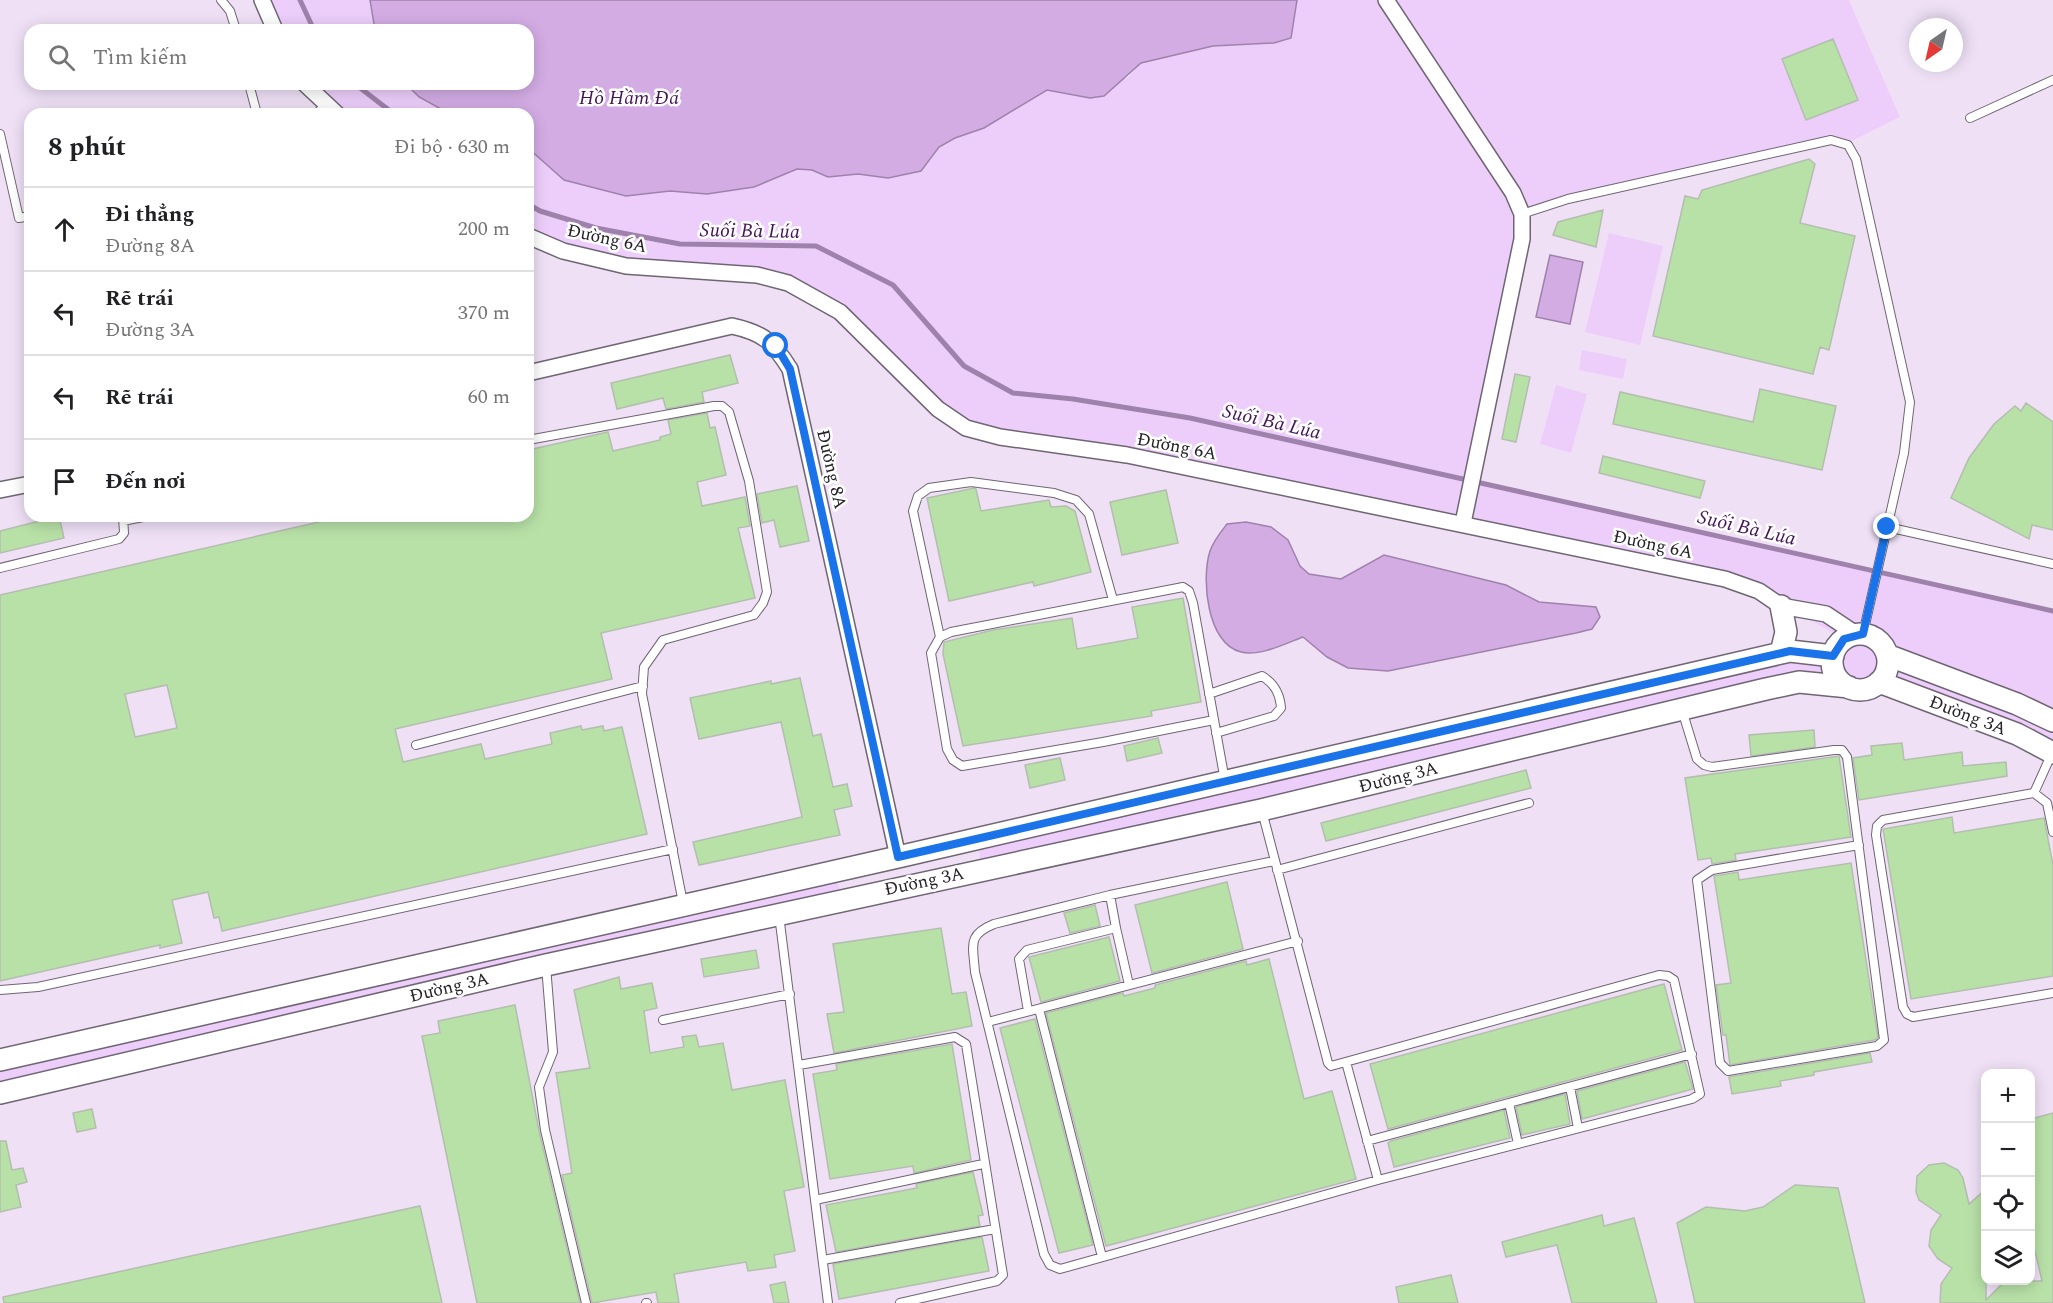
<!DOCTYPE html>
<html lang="vi">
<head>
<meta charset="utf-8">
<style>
  :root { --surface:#fff; --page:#f6f6f6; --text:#202124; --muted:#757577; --line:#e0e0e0 }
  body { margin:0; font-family:Spectral,serif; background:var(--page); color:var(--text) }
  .controls { position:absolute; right:18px; bottom:18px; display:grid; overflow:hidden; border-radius:12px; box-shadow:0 3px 15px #0003 }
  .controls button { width:54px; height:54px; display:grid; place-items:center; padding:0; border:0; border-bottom:2px solid var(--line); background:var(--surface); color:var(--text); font:30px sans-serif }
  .compass { position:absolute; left:1909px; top:18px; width:54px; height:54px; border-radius:50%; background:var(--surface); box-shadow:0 3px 15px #0003; rotate:214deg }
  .stop { position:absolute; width:18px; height:18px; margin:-14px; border:4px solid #1a73e8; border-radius:50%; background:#fff }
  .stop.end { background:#1a73e8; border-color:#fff; box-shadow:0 2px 6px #0008 }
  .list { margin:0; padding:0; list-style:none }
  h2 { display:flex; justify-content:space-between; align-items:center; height:78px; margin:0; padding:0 24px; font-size:26px }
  h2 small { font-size:20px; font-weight:400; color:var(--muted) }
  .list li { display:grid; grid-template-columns:39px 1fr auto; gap:18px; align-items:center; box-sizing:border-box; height:84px; padding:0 24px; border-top:2px solid var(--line) }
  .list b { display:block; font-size:22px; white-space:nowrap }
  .list p { margin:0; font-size:20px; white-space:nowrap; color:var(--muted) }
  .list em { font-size:20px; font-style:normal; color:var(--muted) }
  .icon { flex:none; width:33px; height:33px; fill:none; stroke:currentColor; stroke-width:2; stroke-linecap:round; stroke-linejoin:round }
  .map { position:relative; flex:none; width:2053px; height:1303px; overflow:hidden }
  .search { position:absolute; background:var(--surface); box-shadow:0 3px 15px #0003; left:24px; top:24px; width:510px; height:66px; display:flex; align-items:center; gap:15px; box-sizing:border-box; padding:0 21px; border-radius:18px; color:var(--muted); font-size:22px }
  .panel { position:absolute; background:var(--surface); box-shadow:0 3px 15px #0003; left:24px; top:108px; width:510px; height:414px; border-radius:18px }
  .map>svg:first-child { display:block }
  .built { fill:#efe0f6; fill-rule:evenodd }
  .green { fill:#edcefb }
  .water { fill:#d3ace4; stroke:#9f82ab; stroke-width:1.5 }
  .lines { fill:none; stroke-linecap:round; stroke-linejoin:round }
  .stream { stroke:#9f82ab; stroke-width:5 }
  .building { fill:#b8e1a7; stroke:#b3beaf; stroke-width:1.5; fill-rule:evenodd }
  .lane-casing { stroke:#6f6573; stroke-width:10 }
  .street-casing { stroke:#6f6573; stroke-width:18 }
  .secondary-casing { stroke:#6f6573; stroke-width:24 }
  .lane { stroke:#fff; stroke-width:8 }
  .street { stroke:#fff; stroke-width:15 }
  .secondary { stroke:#fff; stroke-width:21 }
  .route { stroke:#1a73e8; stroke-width:8 }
  .labels { text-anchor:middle; stroke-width:5; stroke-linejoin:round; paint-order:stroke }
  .street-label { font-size:18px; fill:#252127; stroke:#fff }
  .water-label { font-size:20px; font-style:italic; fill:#451557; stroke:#fff }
</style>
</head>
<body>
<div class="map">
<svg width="2053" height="1303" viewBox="0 0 2053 1303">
  <rect width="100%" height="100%" fill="#f9eeff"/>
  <path class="built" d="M0 0H300L314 30H30V84H355L394 114H30V516H528V204L1528 242V216L1573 203 1831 143 1845 148 1853 161 1906 402 1898 462 1874 569 1881 571 1908 453 1915 401 1860 158 1850 142 1900 117 1849 0H2053V611L1882 572 1869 625 1887 635 1895 647 2053 710V1303H0ZM1918 27H1954V63H1918ZM1986 1074H2030V1280H1986Z"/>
  <path class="green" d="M268 0H370L375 30H282Z
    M1297 0H1849L1900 117 1850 142 1831 135 1526 209 1518 227 1467 479 1874 570 1862 624 1851 625 1835 634 1727 573 1127 449 1000 431 968 423 942 404 845 308 791 277 625 259 565 245 528 229V148L565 180 626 196 670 191 707 194 754 187 797 169 812 170 828 177 858 174 888 178 928 163 939 147 955 138 984 128 1047 90 1090 98 1128 77 1141 63 1213 46 1274 43Z
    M312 84H406L419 97 450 114H346Z
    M1609 233 1663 246 1640 345 1585 332Z
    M1582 350 1627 359 1623 379 1579 370Z
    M1556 385 1587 394 1571 453 1540 444Z
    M1881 571 2053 611V710L1895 647 1887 635 1869 625Z
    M1842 662a18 18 0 1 1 36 0a18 18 0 1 1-36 0Z
    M1791 661 1822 665 1825 675 1797 673 1675 699 1260 800 980 859 979 849Z
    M1898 669 2013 713 2053 732V742L2021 725 1894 677Z
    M837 880 840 890 545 955 0 1081V1070Z"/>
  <path class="water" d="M370 0H1297L1291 38 1274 43 1213 46 1141 63 1104 96 1090 98 1047 90 984 128 955 138 939 147 921 171 888 178 858 174 828 177 812 170 797 169 754 187 707 194 670 191 626 196 564 180 528 148V114H450L419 97 406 84H528V30H375Z
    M1550 255 1583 262 1570 324 1536 317Z
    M1246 522 1271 527 1288 540 1300 566 1309 574 1341 579 1384 555 1506 585 1539 602 1596 607 1600 617 1592 629 1576 633 1388 671 1348 668 1327 657 1303 637C1287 643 1259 657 1241 652 1207 644 1201 579 1210 551 1214 540 1220 533 1227 524Z"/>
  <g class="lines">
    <path class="stream" d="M300 0 314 30
      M355 84 394 114
      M528 204 540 211 596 228 680 244 816 246 893 285 964 366 1013 393 1073 399 1190 418 2053 611"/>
  </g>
  <path class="building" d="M1833 39 1858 100 1806 120 1782 59Z
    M1809 159 1815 164 1800 223 1855 236 1829 350 1820 347 1813 374 1653 336 1685 196 1698 199 1702 190Z
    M1603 210 1596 247 1553 235 1558 222Z
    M730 355 738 383 702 392 704 402 666 409 663 398 617 409 611 383Z
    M1515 374 1530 377 1516 442 1502 439Z
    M1760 389 1836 406 1822 470 1613 424 1620 392 1753 422Z
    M2026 403 2053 422V530L2032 525 2029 539 1951 498 1969 458 1994 424 2015 406 2021 411Z
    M707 413 710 428 715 427 726 475 697 482 702 506 745 497 750 526 738 528 755 598 601 633 612 679 395 729 403 762 481 744 485 759 552 744 550 733 581 726 582 730 603 726 604 731 622 727 647 834 222 931 219 917 214 918 208 892 172 900 182 943 160 948V945L0 981V595L332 519 331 516H528V450L608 432 613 451 660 440V437L671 434 668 420ZM167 685 177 728 135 737 125 694Z
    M1603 456 1705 481 1700 498 1599 473Z
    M797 486 809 541 780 547 774 520 762 523 757 494Z
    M974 488 976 489 981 511 1049 500 1051 507 1066 506 1075 511 1091 572 1034 586 1033 582 949 601 927 498Z
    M1166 490 1178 543 1122 555 1110 502Z
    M59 516 64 538 0 553V531Z
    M1183 598 1201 702 1151 711 1152 716 963 746 943 654 944 642 993 630 1072 618 1077 649 1138 638 1132 607Z
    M800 678 813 736 821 734 833 787 847 784 852 806 834 810 840 835 699 865 693 842 802 817 781 722 699 739 690 698 771 681V684Z
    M1814 730 1815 747 1751 756 1749 735Z
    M1158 738 1162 753 1127 761 1124 746Z
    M1902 743 1904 760 1962 752 1963 766 2006 762 2007 776 1859 800 1853 758 1872 755 1871 746Z
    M1839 756 1851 837 1735 854 1736 860 1712 864 1711 858 1698 860 1685 778Z
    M1060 758 1065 780 1030 788 1025 765Z
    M1526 770 1531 788 1326 841 1321 823Z
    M1952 817 1954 833 2044 818 2053 865V976L1911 999 1883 829Z
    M1851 863 1878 1038 1874 1040 1730 1065 1726 1035H1723L1716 985 1731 983 1714 876 1738 872 1739 880Z
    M1227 882 1243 949 1152 973 1135 905Z
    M1095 905 1100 926 1070 933 1064 913Z
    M941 928 952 994 966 992 972 1026 834 1053 827 1014 844 1012 833 944Z
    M1109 937 1120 981 1041 1002 1029 957Z
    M756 950 759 968 704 977 701 959Z
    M1269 959 1304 1099 1332 1091 1356 1179 1106 1246 1046 1013 1123 993 1124 996 1155 988V985L1246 961 1247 965Z
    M619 977 621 989 652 983 657 1008 644 1011 650 1053 684 1047 682 1037 696 1035 699 1047 723 1043 732 1090 785 1080 804 1187 784 1191 795 1251 774 1255 776 1267 748 1271 746 1262 674 1274 679 1303H658L656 1292 592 1303 562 1175 572 1173 556 1073 590 1068 574 990Z
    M1664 984 1682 1050 1388 1129 1370 1064Z
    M515 1005 539 1131 580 1303H477L422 1036 440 1033 438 1021Z
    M1035 1019 1093 1245 1059 1253 1000 1028Z
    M952 1044 971 1160 914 1173 913 1166 830 1179 813 1074 837 1070 836 1064Z
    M1870 1053 1872 1062 1814 1072V1075L1780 1081 1781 1086 1732 1094 1729 1077Z
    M1685 1062 1693 1089 1582 1119 1577 1091Z
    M1565 1094 1570 1124 1522 1135 1516 1107Z
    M92 1109 96 1128 77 1132 73 1113Z
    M1504 1110 1510 1138 1394 1167 1388 1143 1391 1141Z
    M2053 1113V1303H1940L1941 1284 1952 1268 1938 1259 1929 1246 1931 1230 1941 1215 1919 1200 1916 1192 1917 1176 1929 1165 1944 1163 1958 1170 1963 1178 1969 1204 1986 1189V1300L2005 1281H2042L2031 1234V1119Z
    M0 1141H6L12 1170 23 1168 27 1182 16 1185 21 1207 0 1212Z
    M973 1172 983 1215 978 1216 980 1226 836 1252 826 1205 917 1188 916 1184Z
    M1795 1185 1838 1188 1865 1303H1695L1677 1223 1706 1207 1745 1211 1763 1207Z
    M420 1206 442 1303H4L3 1297Z
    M1602 1215 1604 1226 1634 1218 1657 1303H1572L1557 1245 1506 1257 1502 1242Z
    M982 1237 989 1271 839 1299 833 1264Z
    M1451 1275 1458 1303H1399L1396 1287Z
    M785 1282 789 1303H774L770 1285Z"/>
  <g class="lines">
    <g class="lane-casing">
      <path id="lane" d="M221 0 230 11 236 30
        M249 84 257 114
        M316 114 327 104
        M1970 118 2053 80
        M0 134 19 218 30 216
        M1522 214 1568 199 1831 140 1848 145 1856 159 1910 402 1904 453 1863 634
        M528 440 714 406H722L729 412 749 481 767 592 763 603 754 615 663 640 644 667 642 694 683 903
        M123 521 148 516
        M1887 527 2053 564
        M0 568 119 539 124 533 123 516
        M940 637 913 511 918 496 929 488 971 482 1054 493 1076 500 1089 514 1113 600
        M1209 694 1262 676C1275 684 1280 694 1281 708L1274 716 1216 733
        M1682 710 1697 759 1704 765 1712 767 1834 750H1842L1847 757 1884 1040 1877 1046 1728 1071 1720 1063 1697 880 1712 870 1859 845
        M1214 720 1103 742 962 766 953 760 947 749 931 653 940 637 951 632 1183 587 1189 591 1193 603 1225 781
        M416 745 643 686
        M2034 793 2052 753
        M1262 811 1328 1063 1331 1066 1659 975 1668 976 1674 980 1700 1094 1692 1099 1378 1180 1060 1269 1050 1265 1044 1254 975 972C973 945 967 935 994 924L1110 895 1274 861
        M2053 832 2047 803 2034 793 1883 820 1877 826 1876 835 1903 1007 1907 1014 1913 1017 2053 993
        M1277 870 1529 803
        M1110 895 1116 928
        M779 915 828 1303
        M546 966 553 1052 539 1087 545 1130 586 1303
        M0 990 38 987 673 849
        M1039 1009 1102 1257
        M1028 1011 1019 959 1027 950 1116 928 1129 985
        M663 1020 790 994
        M988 1022 1298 941
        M1346 1062 1378 1180
        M799 1065 955 1037 966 1044 1003 1275 997 1281 900 1303
        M1570 1087 1578 1128
        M1509 1103 1518 1144
        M1367 1141 1692 1054
        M815 1200 983 1164
        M823 1260 995 1229
        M646 1303H647"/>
    </g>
    <g class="street-casing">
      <path id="street" d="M262 0 275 30
        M1386 0 1513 193 1522 214V239L1463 523
        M305 84 337 114
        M528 236 563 251 626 266 757 275 788 283 840 312 938 409 966 428 1000 437 1127 455 1725 579 1759 591 1781 606 1826 614 1856 634
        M528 373 732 326C764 333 773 342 790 369L898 857
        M0 490 30 484"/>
    </g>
    <g class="secondary-casing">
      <path id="secondary" d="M1781 606 1786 632 1781 653
        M1832 662a28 28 0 1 1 56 0a28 28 0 1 1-56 0Z
        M1887 655 2017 704 2053 721
        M1879 682 2017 734 2053 753
        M0 1060 898 857 1790 651 1833 656
        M0 1093 546 965 1261 810 1766 689 1799 682 1849 687"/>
    </g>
    <use href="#lane" class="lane"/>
    <use href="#street" class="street"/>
    <use href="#secondary" class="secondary"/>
  </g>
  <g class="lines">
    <path class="route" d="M776 346 790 369 898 857 1790 651 1833 656 1844 639 1863 634 1887 527"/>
  </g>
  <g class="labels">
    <g class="street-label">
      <text transform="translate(607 238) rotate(12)" y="6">Đường 6A</text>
      <text transform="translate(1177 446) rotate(11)" y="6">Đường 6A</text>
      <text transform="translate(832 469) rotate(77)" y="6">Đường 8A</text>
      <text transform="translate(1653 544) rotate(12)" y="6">Đường 6A</text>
      <text transform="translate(1968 715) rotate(21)" y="6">Đường 3A</text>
      <text transform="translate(1398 777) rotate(-14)" y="6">Đường 3A</text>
      <text transform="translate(924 881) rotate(-12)" y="6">Đường 3A</text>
      <text transform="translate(449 987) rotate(-13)" y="6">Đường 3A</text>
    </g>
    <g class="water-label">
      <text x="629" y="104">Hồ Hầm Đá</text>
      <text transform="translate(750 230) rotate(1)" y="7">Suối Bà Lúa</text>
      <text transform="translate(1272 421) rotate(13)" y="7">Suối Bà Lúa</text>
      <text transform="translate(1747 527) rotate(13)" y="7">Suối Bà Lúa</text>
    </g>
  </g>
</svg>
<div class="controls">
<button>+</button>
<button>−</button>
<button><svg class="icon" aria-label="locate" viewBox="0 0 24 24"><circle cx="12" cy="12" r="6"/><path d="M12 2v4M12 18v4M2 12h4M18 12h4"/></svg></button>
<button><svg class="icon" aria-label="layers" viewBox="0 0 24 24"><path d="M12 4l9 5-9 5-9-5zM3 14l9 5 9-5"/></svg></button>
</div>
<svg class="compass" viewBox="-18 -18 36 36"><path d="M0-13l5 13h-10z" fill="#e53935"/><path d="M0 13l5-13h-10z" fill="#757577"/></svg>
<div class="stop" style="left:776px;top:346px"></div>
<div class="stop end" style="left:1887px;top:527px"></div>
<div class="search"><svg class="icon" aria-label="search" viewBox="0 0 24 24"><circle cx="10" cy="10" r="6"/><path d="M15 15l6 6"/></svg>Tìm kiếm</div>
<section class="panel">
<h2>8 phút<small>Đi bộ · 630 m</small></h2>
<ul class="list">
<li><svg class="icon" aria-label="ahead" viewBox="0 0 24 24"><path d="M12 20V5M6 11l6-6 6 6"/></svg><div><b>Đi thẳng</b><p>Đường 8A</p></div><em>200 m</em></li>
<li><svg class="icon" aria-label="left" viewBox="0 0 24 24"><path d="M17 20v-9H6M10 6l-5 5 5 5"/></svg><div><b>Rẽ trái</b><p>Đường 3A</p></div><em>370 m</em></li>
<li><svg class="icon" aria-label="left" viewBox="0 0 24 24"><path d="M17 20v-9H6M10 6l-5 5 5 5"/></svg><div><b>Rẽ trái</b></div><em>60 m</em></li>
<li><svg class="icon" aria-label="arrive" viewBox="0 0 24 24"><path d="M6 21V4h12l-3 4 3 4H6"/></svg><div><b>Đến nơi</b></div></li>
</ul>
</section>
</div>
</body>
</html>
